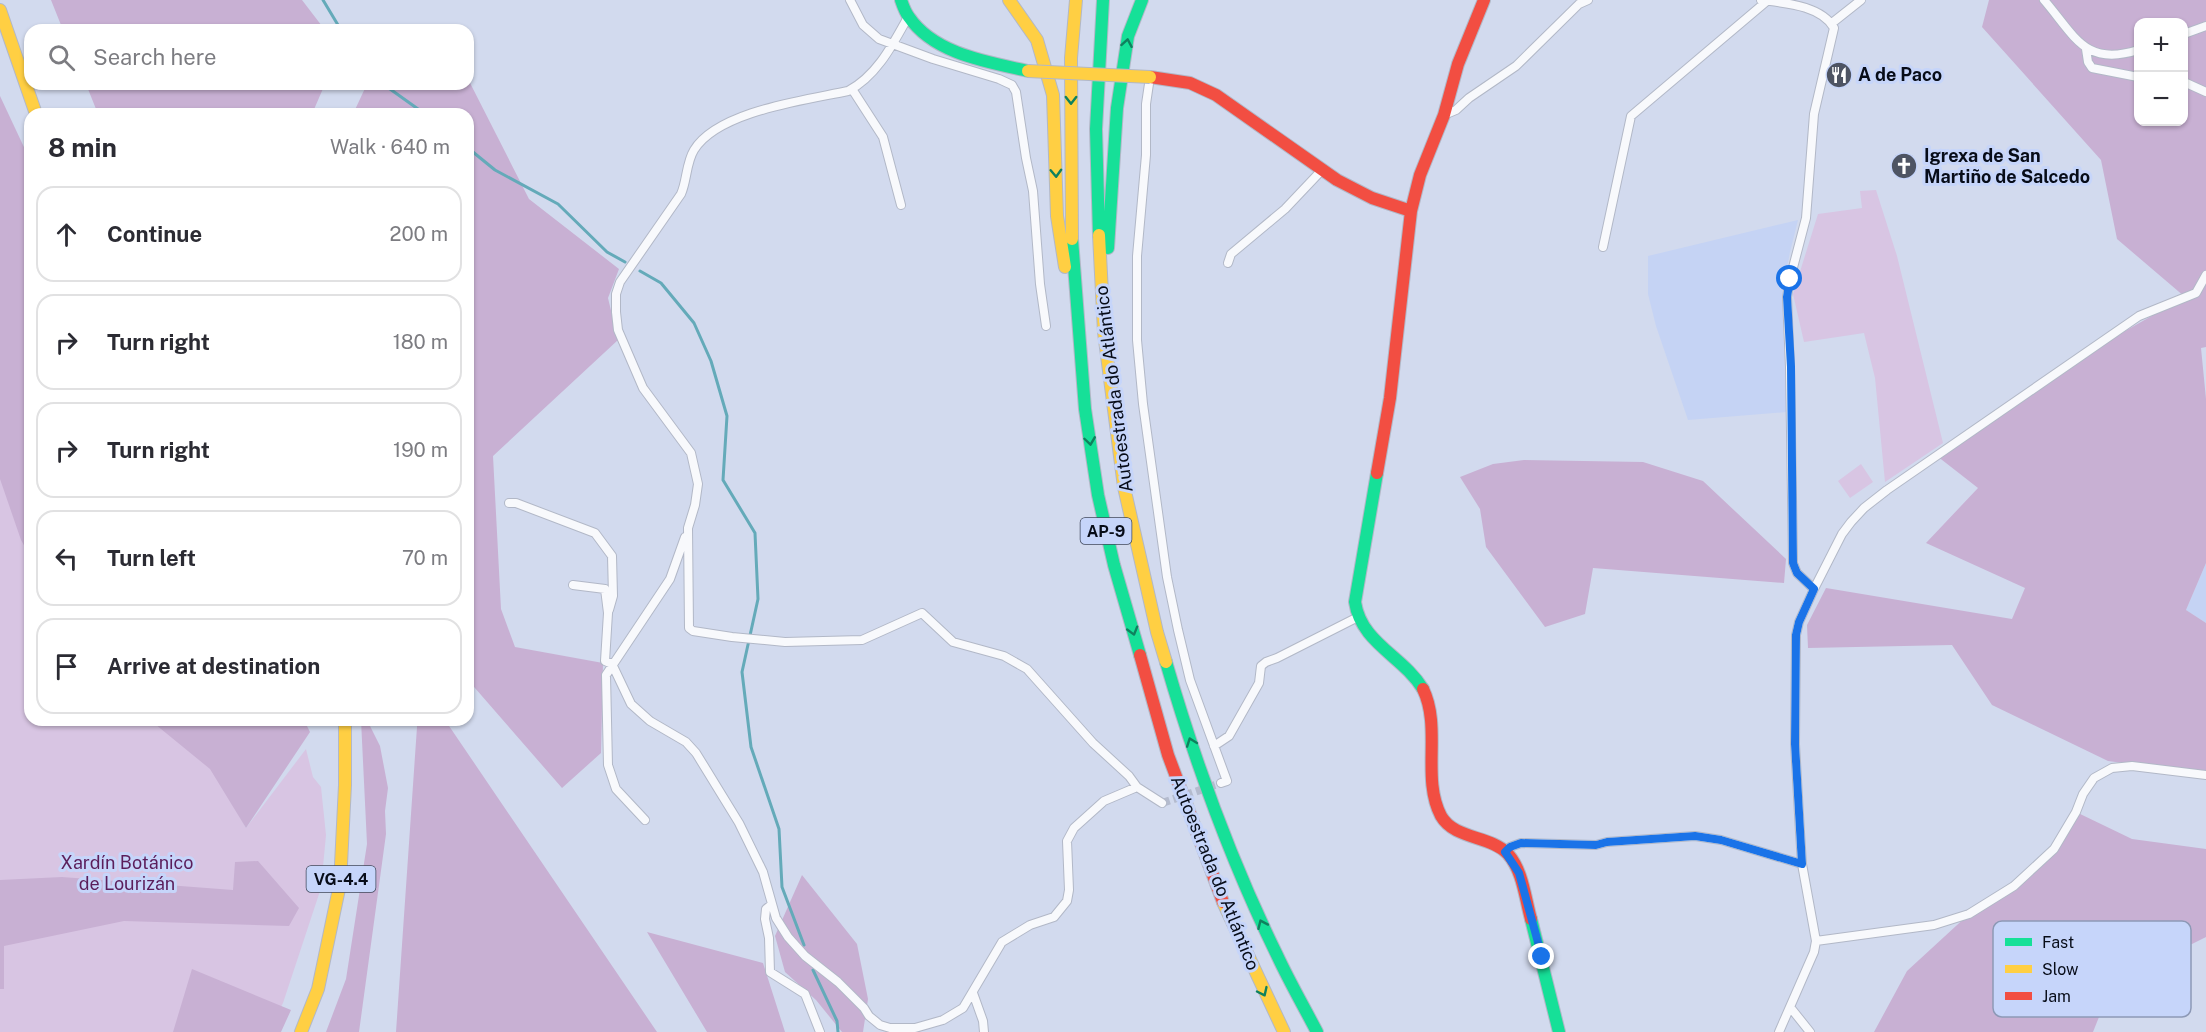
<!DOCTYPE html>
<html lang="en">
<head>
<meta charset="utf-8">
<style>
  :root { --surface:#fff; --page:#f2f2f3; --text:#2b2b33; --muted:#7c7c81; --line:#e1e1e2 }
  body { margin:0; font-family:"Public Sans",sans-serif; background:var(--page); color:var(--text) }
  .controls { position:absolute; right:18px; top:18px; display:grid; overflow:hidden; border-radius:12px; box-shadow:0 2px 4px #0004 }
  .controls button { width:54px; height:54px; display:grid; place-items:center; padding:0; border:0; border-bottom:2px solid var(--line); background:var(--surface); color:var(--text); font:30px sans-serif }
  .stop { position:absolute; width:18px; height:18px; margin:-14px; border:4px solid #1a73e8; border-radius:50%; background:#fff }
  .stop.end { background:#1a73e8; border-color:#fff; box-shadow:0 2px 6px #0008 }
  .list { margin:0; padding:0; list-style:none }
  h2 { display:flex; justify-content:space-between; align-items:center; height:78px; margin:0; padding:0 24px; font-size:26px }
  h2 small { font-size:20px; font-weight:400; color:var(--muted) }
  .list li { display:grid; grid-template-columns:39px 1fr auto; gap:18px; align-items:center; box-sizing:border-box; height:96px; margin:0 12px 12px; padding:0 12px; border:2px solid var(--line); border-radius:18px }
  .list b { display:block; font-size:22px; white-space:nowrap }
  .list em { font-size:20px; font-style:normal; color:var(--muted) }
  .icon { flex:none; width:33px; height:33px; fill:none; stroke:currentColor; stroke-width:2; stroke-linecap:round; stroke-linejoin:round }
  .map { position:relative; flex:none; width:2206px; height:1032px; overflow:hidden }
  .search { position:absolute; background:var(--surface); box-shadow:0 2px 4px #0004; left:24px; top:24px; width:450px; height:66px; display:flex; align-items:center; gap:15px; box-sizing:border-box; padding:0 21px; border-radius:18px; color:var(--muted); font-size:22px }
  .panel { position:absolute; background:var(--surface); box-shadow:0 2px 4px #0004; left:24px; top:108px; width:450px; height:618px; border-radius:18px }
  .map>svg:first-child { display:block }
  .built { fill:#c5d3f4 }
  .green { fill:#d8c5e3 }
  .forest { fill:#c8b0d3; fill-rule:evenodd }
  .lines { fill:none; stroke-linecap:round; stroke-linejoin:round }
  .stream { stroke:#64aab9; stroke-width:3 }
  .street-tunnel { stroke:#b4bbce; stroke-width:8; stroke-dasharray:8 4; stroke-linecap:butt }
  .street-casing { stroke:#b2b8c7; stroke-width:10 }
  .fast-casing { stroke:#b2b8c7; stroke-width:14 }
  .slow-casing { stroke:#b2b8c7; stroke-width:14 }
  .jam-casing { stroke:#b2b8c7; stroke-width:14 }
  .street { stroke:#f8f9fc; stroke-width:8 }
  .fast { stroke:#16e098; stroke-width:12 }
  .slow { stroke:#ffcf43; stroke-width:12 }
  .jam { stroke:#f24e42; stroke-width:12 }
  .slow-bridge-casing { stroke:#b2b8c7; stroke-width:14; stroke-linecap:butt }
  .slow-bridge { stroke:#ffcf43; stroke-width:12 }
  .oneway { stroke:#0f815e }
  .route { stroke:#1a73e8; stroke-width:8 }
  .labels { text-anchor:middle; stroke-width:6; stroke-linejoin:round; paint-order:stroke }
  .shield { fill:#c6d5fa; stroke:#40485c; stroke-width:1.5 }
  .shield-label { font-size:16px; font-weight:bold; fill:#070c18 }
  .poi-label { font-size:18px; font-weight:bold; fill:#070c18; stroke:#c6d5fa; text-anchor:start }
  .street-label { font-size:18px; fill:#070c18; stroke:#c6d5fa }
  .park-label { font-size:18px; fill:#5b1e5b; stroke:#c6d5fa }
  .key { fill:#c6d5fa; stroke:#8d99b6; stroke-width:1.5 }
  .key-label { font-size:16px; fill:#070c18 }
</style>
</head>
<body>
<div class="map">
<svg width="2206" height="1032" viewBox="0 0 2206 1032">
  <rect width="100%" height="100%" fill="#d2daee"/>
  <path class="built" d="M1798 220 1790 252 1782 295 1787 412 1688 420 1656 326 1648 294V256Z
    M2206 563V623L2186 610Z"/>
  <path class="green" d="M1876 190 1897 256 1943 443 1885 482 1875 378 1864 333 1804 342 1793 294 1818 214 1862 208 1860 191Z
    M1861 464 1873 482 1850 498 1838 481Z
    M0 471 30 541V720H184L246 828 306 749 313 777 321 787 326 835 321 888 283 1003 271 1026 185 1032H0Z"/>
  <path class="forest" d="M51 0H302L325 30H63Z
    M1989 0H2206V347L2201 348 2206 399V563L2186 610 2206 623V774L2108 761 1992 705 1952 645 1808 648 1807 625 1826 588 2012 619 2025 588 1926 543 1978 488 1937 456 2083 355 2185 297 2117 239 2101 160 1982 27ZM2138 22H2184V122H2138Z
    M468 79 529 199 619 269 608 298 618 340 493 456 501 609 515 647 603 663 601 753 562 788 468 680V114H353L367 84H468Z
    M86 84H325L312 114H98Z
    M0 96 30 160V556L21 540 0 479Z
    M1524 460 1643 462 1703 481 1786 559 1784 583 1593 568 1585 614 1545 627 1486 547 1480 509 1460 477 1493 464Z
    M150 720H304L310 732 246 828 210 769Z
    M361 720H367L380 746 388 788 385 811 386 834 359 1032H326L346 979 367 844Z
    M416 720H445L657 1032H396L417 727Z
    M2076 812 2132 839 2206 849V937L2192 944 2125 952 2093 1032H1874L1907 971 1969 914 2014 886 2054 849Z
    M258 861 299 908 289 926 124 921 4 946V989H0V880L62 877 233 890 235 862Z
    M802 875 857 944 868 999 863 1032H842L816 1000 785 972 775 936Z
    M647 932 763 963 785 1032H707Z
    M192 969 291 1010 281 1032H173Z"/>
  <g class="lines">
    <path class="stream" d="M323 0 341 30
      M383 84 425 114
      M468 148 495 170 558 204 607 252 625 262
      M640 271 661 283 694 323 711 361 727 416 723 480 755 533 758 599 742 672 751 747 779 829 782 887 804 945
      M813 970 837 1021 838 1032"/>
    <path class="street-tunnel" d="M1162 803 1221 783"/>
    <g class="street-casing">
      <path id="street" d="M850 0 863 25 879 39 933 59 999 79 1012 85 1016 92 1026 158 1033 191 1040 284 1046 326
        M1761 0C1784 3 1821 5 1834 28L1814 114 1806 218 1790 279 1787 297 1790 367 1793 563 1797 573 1814 589 1799 622 1796 635 1795 744 1800 832 1802 864 1816 941 1814 952 1779 1032
        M2044 0C2075 36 2085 67 2138 50
        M908 17C893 44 877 76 848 91 806 100 718 111 694 150 686 163 687 181 681 194L620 282 616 294V312L618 330 643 388 691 453 698 484 695 505 688 528 689 628 693 631 732 637 785 642 862 640 922 613 953 642 1004 656 1027 669 1093 743 1129 776 1137 787
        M1832 23 1861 0
        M2184 34 2206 26
        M2086 49 2088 62 2092 68 2138 77
        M1150 77 1146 104V155L1137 256V340L1143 404 1167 577 1178 630 1190 680 1227 781 1221 783
        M2184 82 2206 92
        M852 89 883 137 901 205
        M1444 115 1456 110 1469 98 1516 66 1579 4 1588 0
        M1603 247 1631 116 1767 1
        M1228 263 1231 254 1285 209 1321 171
        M509 503H516L595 533 612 556 613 596 609 610
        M573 585 605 589 608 613 605 661 612 664 631 704 650 721 686 742 696 753 739 823 763 872 776 918 788 937 805 956 838 982 864 1008 869 1016 880 1025 890 1028H915L943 1020 963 1008 1002 942 1030 925 1054 917 1067 901 1069 890 1067 841 1074 828 1104 801 1137 787 1162 803
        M1814 589 1842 534 1851 522 1864 508 1887 490 2139 316 2196 293 2206 275
        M1214 746 1229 736 1259 683 1261 666 1266 662 1277 658 1358 617
        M645 820 616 789 608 765 606 675 670 579 685 537
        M1505 852 1510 847 1521 843 1596 845 1607 842 1695 836 1721 840 1802 864
        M771 905 766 909 765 919 769 938 770 972 805 994 820 1032
        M1816 941 1934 925 1969 914 2014 886 2054 849 2076 812 2083 794 2094 778 2112 768 2132 766 2206 775
        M973 993 983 1021 984 1032
        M1790 1007 1810 1032"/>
    </g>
    <g class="fast-casing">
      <path id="fast" d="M901 0C903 6 905 12 909 17 934 54 988 62 1028 71
        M1099 235 1096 129 1103 0
        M1072 239 1085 409 1098 495 1114 565 1140 655
        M1108 248 1117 108 1128 36 1142 0
        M1377 473 1355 602C1361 643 1403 656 1423 689
        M1166 662C1195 762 1231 861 1277 955 1289 981 1304 1007 1317 1032
        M1531 919 1559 1032"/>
    </g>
    <g class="slow-casing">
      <path id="slow" d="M1009 0 1037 40 1053 95 1057 216 1065 267
        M0 10 36 114
        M1099 235 1104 332 1124 487 1157 632 1166 662
        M1072 239 1071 58 1076 0
        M1223 902 1284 1032
        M301 1032 318 989 340 884 345 785V720"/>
    </g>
    <g class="jam-casing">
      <path id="jam" d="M1150 77 1190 83 1216 95 1337 180 1372 198 1411 211
        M1377 473 1390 398 1411 211 1420 175 1444 115 1458 64 1484 0
        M1140 655 1168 755 1223 902
        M1423 689C1442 728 1421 778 1441 816 1455 840 1490 835 1508 854 1523 871 1525 898 1531 919"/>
    </g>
    <use href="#street" class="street"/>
    <use href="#fast" class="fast"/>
    <use href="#slow" class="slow"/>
    <use href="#jam" class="jam"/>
    <g class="slow-bridge-casing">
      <path id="slow-bridge" d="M1028 71 1150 77"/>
    </g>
    <use href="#slow-bridge" class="slow-bridge"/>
  </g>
  <defs><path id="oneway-chevron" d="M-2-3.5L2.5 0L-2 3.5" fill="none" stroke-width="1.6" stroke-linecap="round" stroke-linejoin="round" transform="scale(1.5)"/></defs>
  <g class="oneway">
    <use href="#oneway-chevron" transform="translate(1127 43) rotate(-80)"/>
    <use href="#oneway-chevron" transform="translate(1071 100) rotate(90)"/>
    <use href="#oneway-chevron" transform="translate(1056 173) rotate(88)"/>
    <use href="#oneway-chevron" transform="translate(1090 441) rotate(82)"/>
    <use href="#oneway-chevron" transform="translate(1133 631) rotate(74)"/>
    <use href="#oneway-chevron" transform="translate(1191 742) rotate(-110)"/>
    <use href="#oneway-chevron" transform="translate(1262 924) rotate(-114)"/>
    <use href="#oneway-chevron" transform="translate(1263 992) rotate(65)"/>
  </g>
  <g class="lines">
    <path class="route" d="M1542 957 1519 873 1505 852 1510 847 1521 843 1596 845 1607 842 1695 836 1721 840 1802 864 1795 744 1796 635 1799 622 1814 589 1797 573 1793 563 1791 367 1787 297 1790 279"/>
  </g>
  <defs>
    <g id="restaurant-disc" transform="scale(1.35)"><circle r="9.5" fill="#4e5463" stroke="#c6d5fa"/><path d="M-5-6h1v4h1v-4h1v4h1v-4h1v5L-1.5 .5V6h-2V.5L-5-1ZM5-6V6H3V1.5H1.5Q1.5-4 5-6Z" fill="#fff"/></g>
    <g id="church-disc" transform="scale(1.35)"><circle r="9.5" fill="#4e5463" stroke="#c6d5fa"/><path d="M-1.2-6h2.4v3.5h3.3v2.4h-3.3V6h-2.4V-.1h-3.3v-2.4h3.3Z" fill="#fff"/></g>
  </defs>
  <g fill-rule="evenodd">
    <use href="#restaurant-disc" x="1839" y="75"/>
    <use href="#church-disc" x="1904" y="166"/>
  </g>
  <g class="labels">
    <g class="shield">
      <rect x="1080.5" y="518" width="51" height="26" rx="4.5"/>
      <rect x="306.5" y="866" width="69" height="26" rx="4.5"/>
    </g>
    <g class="shield-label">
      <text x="1106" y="537">AP-9</text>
      <text x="341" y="885">VG-4.4</text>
    </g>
    <g class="poi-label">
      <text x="1858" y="81">A de Paco</text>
      <text x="1924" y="162">Igrexa de San<tspan x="1924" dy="21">Martiño de Salcedo</tspan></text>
    </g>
    <g class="street-label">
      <text transform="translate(1114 389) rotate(-97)" y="6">Autoestrada do Atlántico</text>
      <text transform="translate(1215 873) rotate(68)" y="6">Autoestrada do Atlántico</text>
    </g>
    <g class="park-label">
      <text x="127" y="869">Xardín Botánico<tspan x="127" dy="21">de Lourizán</tspan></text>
    </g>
  </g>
  <rect x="1993" y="921" width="198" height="96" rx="9" class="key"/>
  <rect x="2005" y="938" width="27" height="8" fill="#16e098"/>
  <rect x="2005" y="965" width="27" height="8" fill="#ffcf43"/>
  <rect x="2005" y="992" width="27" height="8" fill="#f24e42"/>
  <g class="key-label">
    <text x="2042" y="948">Fast</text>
    <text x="2042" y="975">Slow</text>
    <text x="2042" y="1002">Jam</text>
  </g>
</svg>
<div class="controls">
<button>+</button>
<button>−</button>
</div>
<div class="stop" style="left:1790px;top:279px"></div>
<div class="stop end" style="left:1542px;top:957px"></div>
<div class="search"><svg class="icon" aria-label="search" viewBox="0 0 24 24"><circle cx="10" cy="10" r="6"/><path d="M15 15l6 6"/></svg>Search here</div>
<section class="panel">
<h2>8 min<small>Walk · 640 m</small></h2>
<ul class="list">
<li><svg class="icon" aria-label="ahead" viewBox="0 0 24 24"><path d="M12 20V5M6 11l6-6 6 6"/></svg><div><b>Continue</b></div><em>200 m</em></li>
<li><svg class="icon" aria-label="right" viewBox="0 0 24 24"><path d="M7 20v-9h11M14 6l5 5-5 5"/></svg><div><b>Turn right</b></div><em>180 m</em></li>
<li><svg class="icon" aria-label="right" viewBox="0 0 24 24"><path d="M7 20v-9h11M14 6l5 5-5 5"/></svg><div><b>Turn right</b></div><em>190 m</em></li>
<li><svg class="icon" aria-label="left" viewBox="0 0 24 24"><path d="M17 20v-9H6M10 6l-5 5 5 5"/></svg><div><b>Turn left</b></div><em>70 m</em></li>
<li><svg class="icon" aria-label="arrive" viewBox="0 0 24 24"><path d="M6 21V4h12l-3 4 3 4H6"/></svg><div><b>Arrive at destination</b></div></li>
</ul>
</section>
</div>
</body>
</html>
